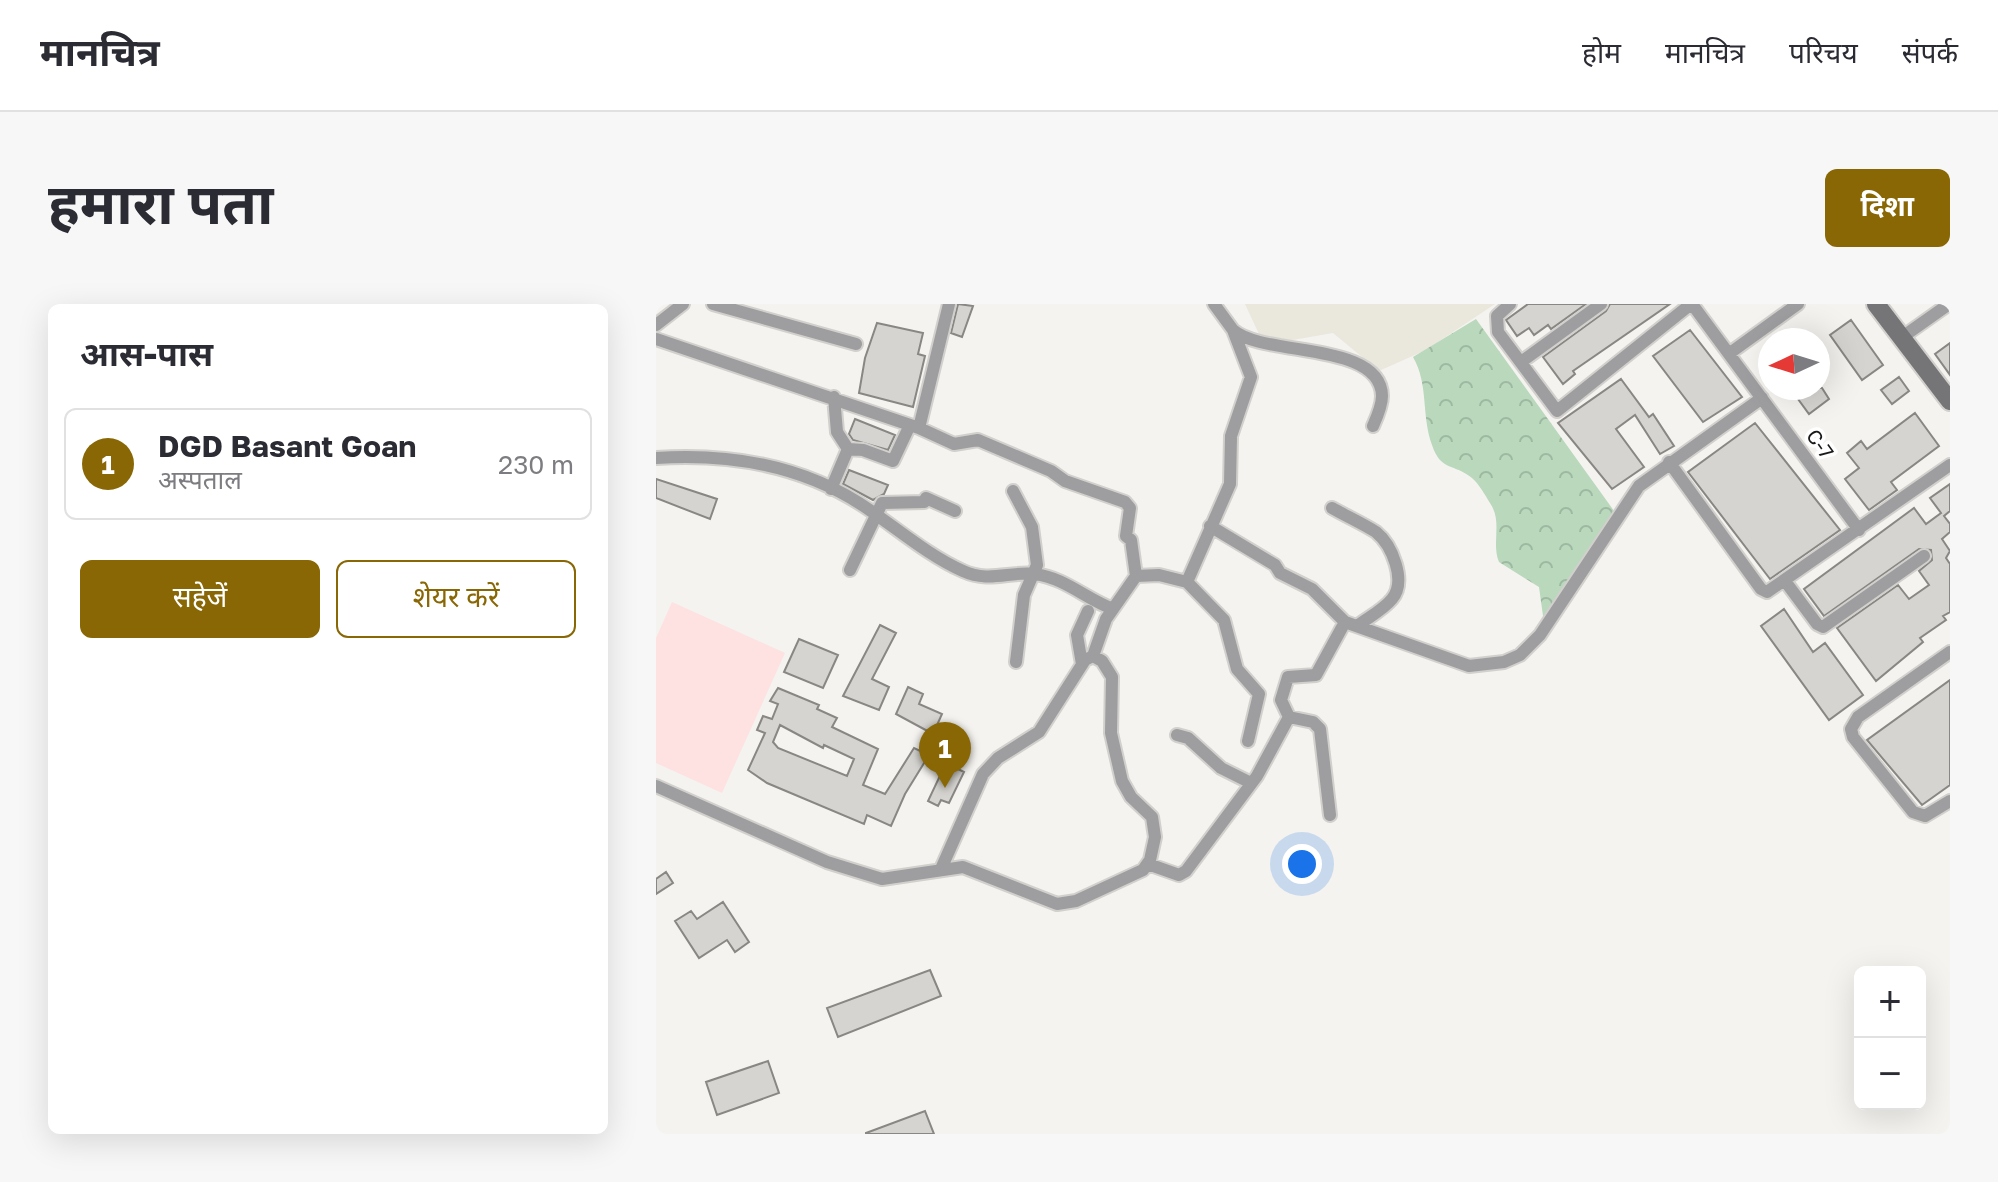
<!DOCTYPE html>
<html lang="hi">
<head>
<meta charset="utf-8">
<style>
  :root { --surface:#fff; --page:#f7f7f7; --text:#2b2b33; --muted:#7c7c81; --line:#e1e1e2; --accent:#896705 }
  body { margin:0; font-family:"Golos Text","Noto Sans Devanagari",sans-serif; background:var(--page); color:var(--text) }
  .controls { position:absolute; right:24px; bottom:24px; display:grid; overflow:hidden; border-radius:12px; box-shadow:0 8px 32px #0002 }
  .controls button { width:72px; height:72px; display:grid; place-items:center; padding:0; border:0; border-bottom:2px solid var(--line); background:var(--surface); color:var(--text); font:40px sans-serif }
  .compass { position:absolute; left:1102px; top:24px; width:72px; height:72px; border-radius:50%; background:var(--surface); box-shadow:0 8px 32px #0002; rotate:266deg }
  .you { position:absolute; left:646px; top:560px; width:28px; height:28px; margin:-20px; border:6px solid #fff; border-radius:50%; background:#1a73e8; box-shadow:0 0 0 12px #1a73e833 }
  .badge { display:grid; place-items:center; width:52px; height:52px; border-radius:50%; background:var(--accent); color:#fff; font-size:26px; font-weight:700 }
  .pin { position:absolute; translate:-50% -66px; filter:drop-shadow(0 2px 4px #0008) }
  .pin::after { content:''; position:absolute; top:42px; width:28px; height:24px; background:inherit; clip-path:polygon(0 0,100% 0,50% 100%) }
  .list { margin:0; padding:0; list-style:none }
  h2 { display:flex; justify-content:space-between; align-items:center; height:104px; margin:0; padding:0 32px; font-size:34px }
  h2 small { font-size:26px; font-weight:400; color:var(--muted) }
  .list li { display:grid; grid-template-columns:52px 1fr auto; gap:24px; align-items:center; box-sizing:border-box; height:112px; margin:0 16px 16px; padding:0 16px; border:2px solid var(--line); border-radius:12px }
  .list b { display:block; font-size:30px; white-space:nowrap }
  .list p { margin:0; font-size:26px; white-space:nowrap; color:var(--muted) }
  .list em { font-size:26px; font-style:normal; color:var(--muted) }
  .actions { display:flex; gap:16px; padding:24px 32px }
  .actions a { flex:1; padding:18px 0; border:2px solid var(--accent); border-radius:12px; text-align:center; font-size:28px; color:var(--accent) }
  .actions .main { background:var(--accent); color:#fff }
  .map { position:relative; flex:none; width:1294px; height:830px; overflow:hidden; border-radius:12px }
  header { display:flex; align-items:center; gap:48px; box-sizing:border-box; height:112px; padding:0 40px; background:var(--surface); border-bottom:2px solid var(--line) }
  header strong { font-size:38px }
  nav { display:flex; gap:44px; margin-inline-start:auto; font-size:28px }
  .intro { display:flex; align-items:center; justify-content:space-between; box-sizing:border-box; height:192px; padding:0 48px }
  h1 { margin:0; font-size:56px }
  .button { padding:20px 36px; border-radius:12px; background:var(--accent); color:#fff; font-size:28px; font-weight:700 }
  main { display:flex; gap:48px; padding:0 48px }
  aside { flex:1; background:var(--surface); border-radius:12px; box-shadow:0 8px 32px #0002 }
  .map>svg:first-child { display:block }
  .commercial { fill:#fde2e1 }
  .built { fill:#eae7dc }
  .park { fill:url(#park-crowns) }
  .building { fill:#d5d4d0; stroke:#888783; stroke-width:2; fill-rule:evenodd }
  .lines { fill:none; stroke-linecap:round; stroke-linejoin:round }
  .street-casing { stroke:#d1d0cc; stroke-width:16 }
  .secondary-casing { stroke:#d1d0cc; stroke-width:22 }
  .street { stroke:#9e9d9f; stroke-width:12 }
  .secondary { stroke:#757477; stroke-width:18 }
  .labels { text-anchor:middle; stroke-width:7; stroke-linejoin:round; paint-order:stroke }
  .street-label { font-size:20px; fill:#191917; stroke:#fff }
</style>
</head>
<body>
<header>
<strong>मानचित्र</strong>
<nav><a>होम</a><a>मानचित्र</a><a>परिचय</a><a>संपर्क</a></nav>
</header>
<div class="intro"><h1>हमारा पता</h1><a class="button">दिशा</a></div>
<main>
<aside>
<h2>आस-पास<small></small></h2>
<ul class="list">
<li><span class="badge">1</span><div><b>DGD Basant Goan</b><p>अस्पताल</p></div><em>230 m</em></li>
</ul>
<div class="actions"><a class="main">सहेजें</a><a>शेयर करें</a></div>
</aside>
<div class="map">
<svg width="1294" height="830" viewBox="0 0 1294 830">
  <defs>
    <pattern id="park-crowns" width="20" height="18" patternUnits="userSpaceOnUse" patternTransform="scale(2)"><rect width="20" height="18" fill="#b9d8bc"/><path d="M2 6a3 3 0 1 1 6 0M12 15a3 3 0 1 1 6 0" fill="none" stroke="#9eb9a1"/></pattern>
  </defs>
  <rect width="100%" height="100%" fill="#f4f3ef"/>
  <path class="commercial" d="M16 298 129 349 66 489 0 459V334Z"/>
  <path class="built" d="M589 0H839L770 46 723 67 677 29 608 41Z"/>
  <path class="park" d="M820 15 966 218 888 319 883 283 843 258C835 239 847 218 834 199 829 191 823 180 816 174 798 159 785 168 776 141 765 110 773 81 757 53Z"/>
  <path class="building" d="M302 0 317 2 306 33 295 29Z
    M872 0H930L895 25 892 21 878 31 873 24 861 32 850 16Z
    M954 0H1014L917 67 919 70 907 80 887 53 950 7Z
    M1195 16 1227 61 1206 76 1174 31Z
    M221 19 267 29 262 50 269 52 257 103 203 89 209 54Z
    M1034 26 1086 93 1047 118 997 52Z
    M1294 39V71L1279 50Z
    M1243 73 1253 87 1236 100 1225 86Z
    M965 75 993 113 997 110 1018 142 1004 150 979 111 960 125 988 163 956 185 902 119Z
    M1134 84H1166L1173 95 1153 110Z
    M1259 109 1283 142 1235 178 1241 186 1213 206 1189 175 1203 164 1191 149 1205 137 1211 145Z
    M199 115 239 131 232 146 197 136 193 130Z
    M1099 119 1184 226 1114 275 1032 168Z
    M193 166 232 181 228 190 217 196 187 180Z
    M0 175 61 195 54 215 0 194Z
    M1294 180V207L1288 212 1294 220V228L1286 235 1294 247 1290 254 1294 260V308L1287 312 1290 316 1264 334 1267 338 1220 377 1181 324 1242 281 1253 295 1273 281 1263 267 1276 256 1275 246 1263 245 1168 312 1148 285 1258 204 1270 220 1285 209 1274 194Z
    M1128 305 1157 348 1169 339 1207 391 1173 416 1105 322Z
    M224 321 240 329 216 375 233 383 223 406 187 392Z
    M143 335 182 351 167 384 128 368Z
    M1294 376V481L1266 501 1211 436Z
    M252 383 267 390 263 400 286 410 277 430 240 410Z
    M122 384 163 401 161 405 181 414 176 423 222 445 207 481 229 490 258 444 273 451 249 490 235 522 211 511 208 520 111 479 92 466 109 429 101 426 107 412 116 415 122 400 114 397ZM124 421 167 444 168 441 198 455 191 472 122 444 117 438Z
    M290 459 308 468 293 499 285 496 282 502 272 497Z
    M10 568 17 579 0 590V575Z
    M67 598 93 638 79 648 71 636 43 654 19 617 35 607 41 615Z
    M274 666 285 692 182 733 171 704Z
    M112 757 123 789 61 811 50 778Z
    M269 807 278 830H210V829Z"/>
  <g class="lines">
    <g class="street-casing">
      <path id="street" d="M57 0 200 40
        M854 0 841 12 842 28 901 107 1035 0
        M1036 0 1203 226
        M0 21 27 0
        M577 26C607 53 725 37 726 92 726 102 721 113 717 122
        M1245 34 1293 0
        M0 35 263 124 293 0
        M1074 49 1142 0
        M865 58 945 0
        M263 124 298 140 322 136 395 167 409 177 469 198 474 204 470 232 475 236 480 272
        M192 145 207 146 237 157 254 121
        M0 154C77 149 151 162 215 207 244 227 275 253 307 267 333 279 354 267 379 270 409 274 430 295 457 305
        M1013 158 1105 285 1111 288 1294 161
        M175 185 192 145 181 128 178 93
        M357 187 376 223 381 261 368 291 360 358
        M676 204C690 212 706 219 720 228 736 241 751 277 736 295 727 306 713 313 701 322
        M554 222 619 261 624 269 656 285 689 318 813 362 848 358 864 351 884 331 983 182 1106 94
        M194 266 226 199 268 198 270 194 299 207
        M1129 277 1161 320 1167 323 1268 252
        M531 278 574 180 575 132 595 73 577 26 558 0
        M1294 348 1202 413 1195 425 1197 433 1257 508 1269 512 1294 497
        M426 360 421 331 432 307
        M633 413 625 396 632 373 660 371 689 318
        M521 431 532 434 565 464 595 479
        M0 482 171 558 226 575 307 563 401 600 420 597 487 566 494 556 499 533 496 513 475 493 466 477 455 429 456 373 446 357 437 352
        M492 560 523 571 530 567 601 472 633 413 657 418 664 425 674 511
        M285 565 327 470 342 454 383 428 429 356 437 352 450 315 480 272 503 271 531 278 568 316 581 365 603 390 592 437"/>
    </g>
    <g class="secondary-casing">
      <path id="secondary" d="M1220 0 1294 97"/>
    </g>
    <use href="#street" class="street"/>
    <use href="#secondary" class="secondary"/>
  </g>
  <g class="labels">
    <g class="street-label">
      <text transform="translate(1164 140) rotate(54)" y="7">C-7</text>
    </g>
  </g>
</svg>
<div class="controls">
<button>+</button>
<button>−</button>
</div>
<svg class="compass" viewBox="-18 -18 36 36"><path d="M0-13l5 13h-10z" fill="#e53935"/><path d="M0 13l5-13h-10z" fill="#7c7c81"/></svg>
<div class="you"></div>
<div class="pin badge" style="left:289px;top:484px">1</div>
</div>
</main>
</body>
</html>
